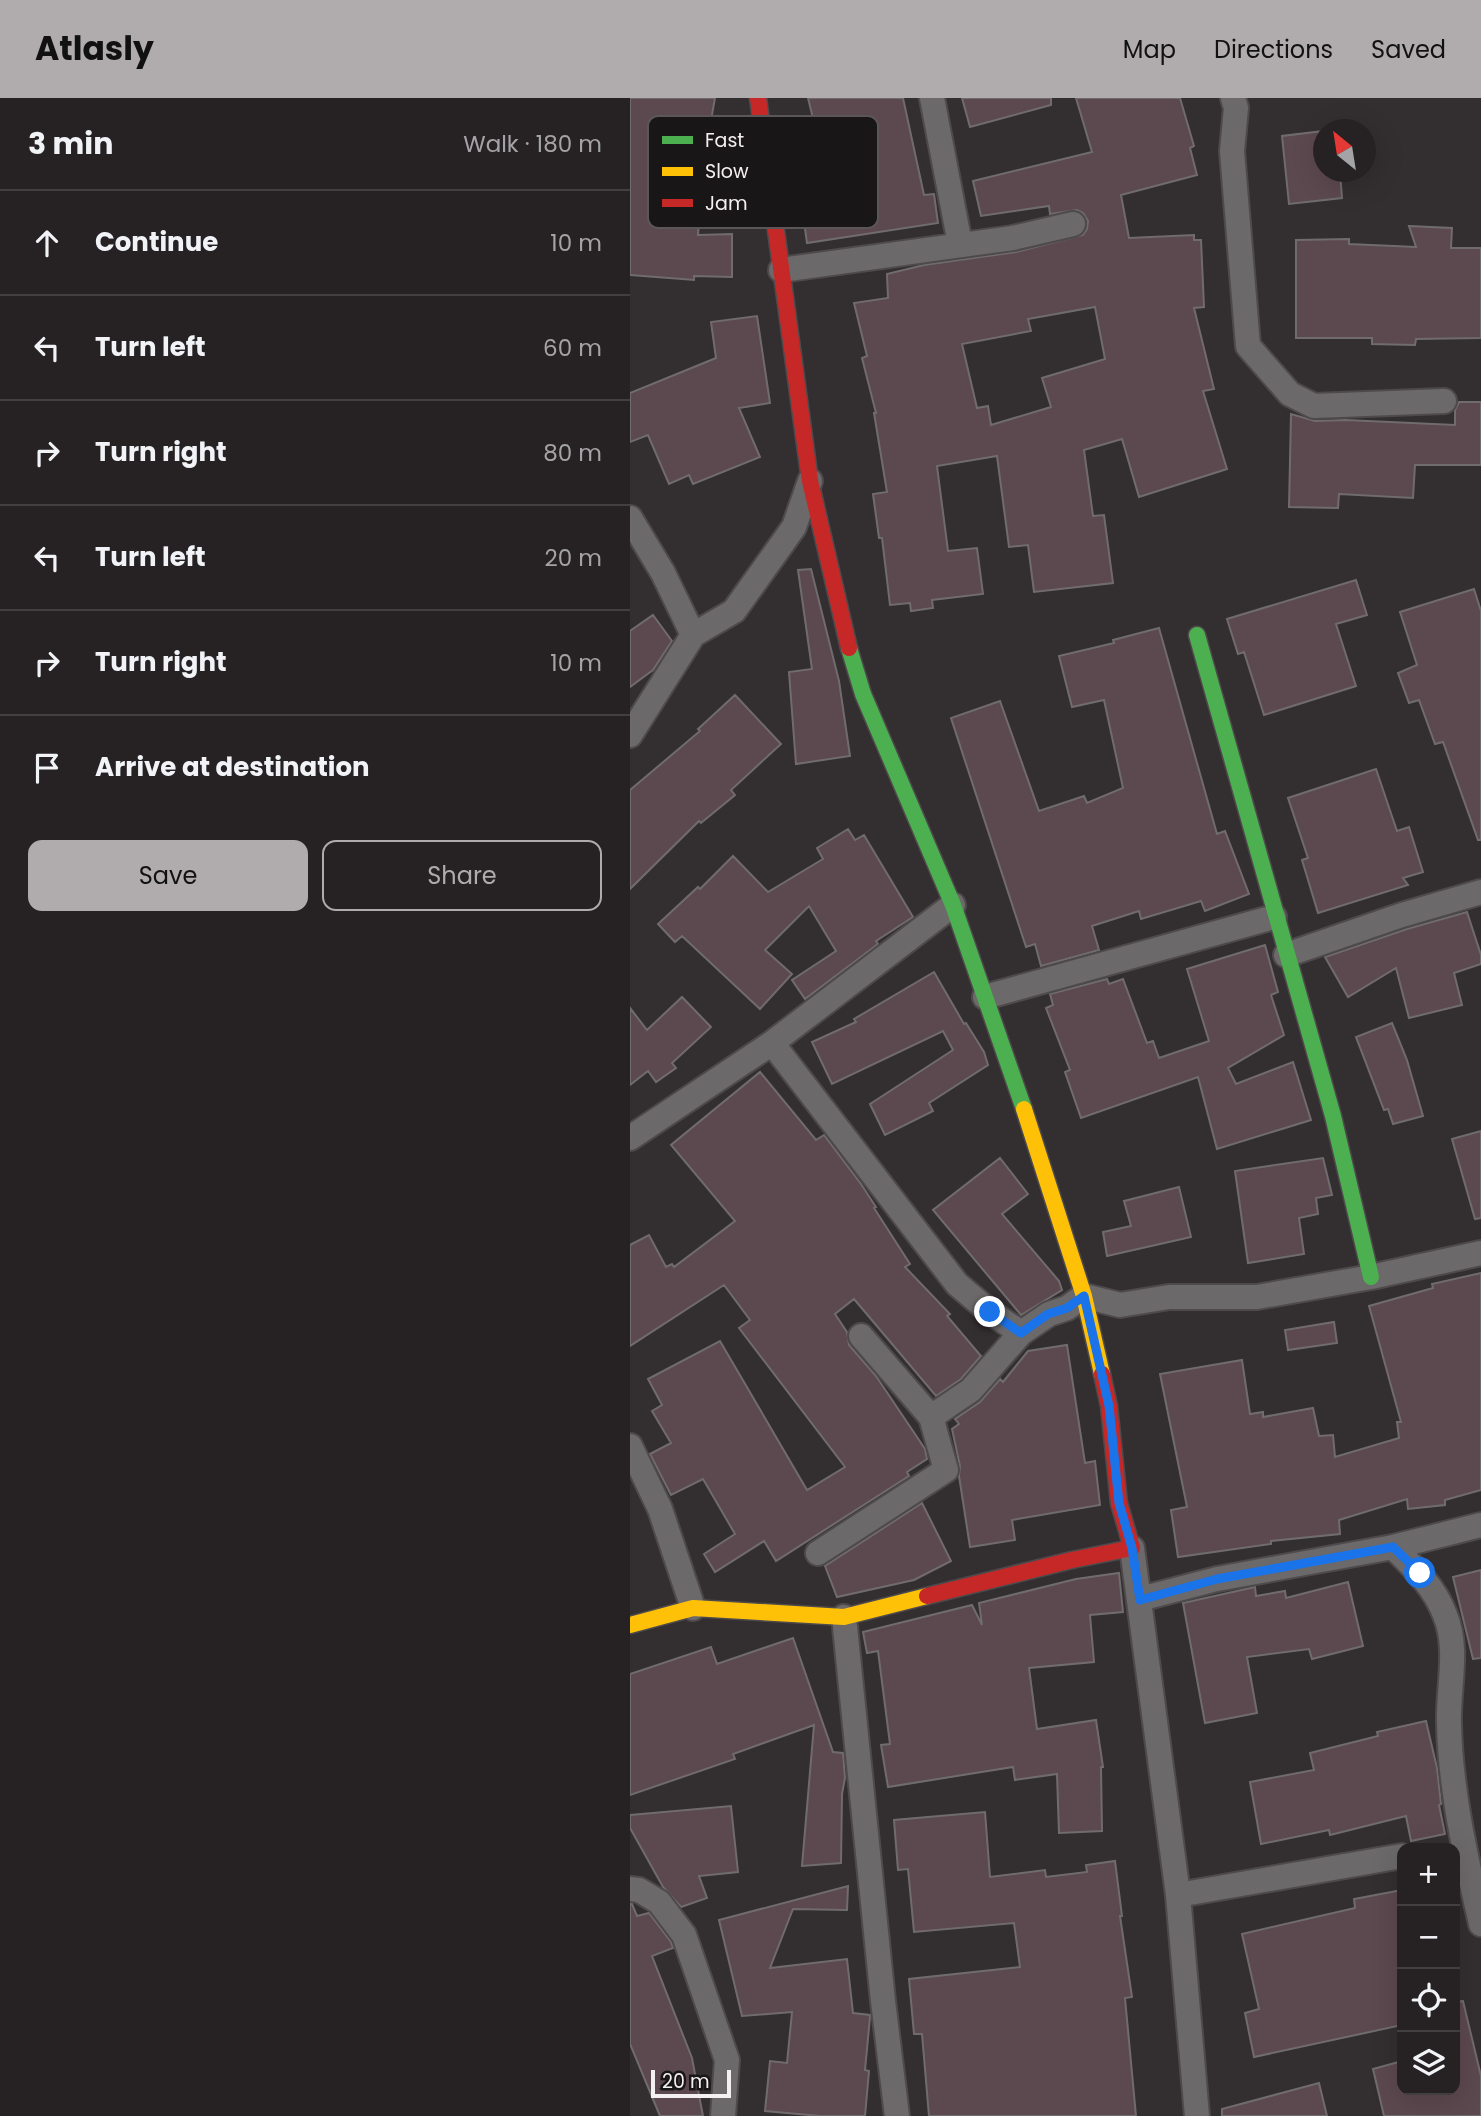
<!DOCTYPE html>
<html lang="en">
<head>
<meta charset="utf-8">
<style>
  :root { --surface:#262224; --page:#322f31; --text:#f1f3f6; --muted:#a4a4a6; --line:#423f41; --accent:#b0abad }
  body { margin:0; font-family:Poppins,sans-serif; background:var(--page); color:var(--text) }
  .controls { position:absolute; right:21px; bottom:21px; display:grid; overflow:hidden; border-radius:14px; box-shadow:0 7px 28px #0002 }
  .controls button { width:63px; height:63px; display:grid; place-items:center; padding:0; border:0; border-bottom:2px solid var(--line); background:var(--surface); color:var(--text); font:35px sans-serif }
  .compass { position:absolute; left:683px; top:21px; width:63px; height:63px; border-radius:50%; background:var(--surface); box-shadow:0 7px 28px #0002; rotate:330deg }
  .scale { position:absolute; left:21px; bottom:18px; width:80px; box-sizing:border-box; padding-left:7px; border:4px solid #f4eff0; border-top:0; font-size:19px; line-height:24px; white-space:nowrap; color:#f4eff0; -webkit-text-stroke:5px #191617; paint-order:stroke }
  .stop { position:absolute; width:21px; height:21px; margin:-16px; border:5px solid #1a73e8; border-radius:50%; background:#fff }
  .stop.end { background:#1a73e8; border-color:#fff; box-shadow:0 2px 7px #0008 }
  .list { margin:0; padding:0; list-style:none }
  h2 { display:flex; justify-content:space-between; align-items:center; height:91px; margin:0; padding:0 28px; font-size:30px }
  h2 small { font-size:23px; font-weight:400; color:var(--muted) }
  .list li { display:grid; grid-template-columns:46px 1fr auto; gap:21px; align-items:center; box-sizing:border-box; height:105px; padding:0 28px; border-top:2px solid var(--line) }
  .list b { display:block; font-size:26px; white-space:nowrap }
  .list em { font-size:23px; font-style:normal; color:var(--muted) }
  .actions { display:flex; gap:14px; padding:21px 28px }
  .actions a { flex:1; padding:16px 0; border:2px solid var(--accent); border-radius:14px; text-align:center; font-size:24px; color:var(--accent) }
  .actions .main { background:var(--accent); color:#111 }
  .icon { flex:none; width:38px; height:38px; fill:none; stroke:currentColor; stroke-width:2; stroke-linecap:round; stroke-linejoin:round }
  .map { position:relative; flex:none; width:851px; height:2018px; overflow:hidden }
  header { display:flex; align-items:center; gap:42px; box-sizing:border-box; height:98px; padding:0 35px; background:var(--accent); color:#111 }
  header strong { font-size:33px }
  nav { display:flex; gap:38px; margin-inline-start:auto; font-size:24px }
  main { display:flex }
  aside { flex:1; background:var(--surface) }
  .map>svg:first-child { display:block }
  .building { fill:#5c484f; stroke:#706c6d; stroke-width:2; fill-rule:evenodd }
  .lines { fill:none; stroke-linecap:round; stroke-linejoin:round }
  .street-casing { stroke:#4e4a4c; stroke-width:28 }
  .fast-casing { stroke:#4e4a4c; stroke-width:19 }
  .slow-casing { stroke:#4e4a4c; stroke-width:19 }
  .jam-casing { stroke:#4e4a4c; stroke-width:19 }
  .street { stroke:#6c696a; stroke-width:24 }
  .fast { stroke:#4caf50; stroke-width:16 }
  .slow { stroke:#ffc107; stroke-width:16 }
  .jam { stroke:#c62828; stroke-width:16 }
  .route { stroke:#1a73e8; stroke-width:9 }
  .key { fill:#191617; stroke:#5b5758; stroke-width:2 }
  .key-label { font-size:19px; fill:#f4eff0 }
</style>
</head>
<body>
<header>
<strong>Atlasly</strong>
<nav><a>Map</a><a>Directions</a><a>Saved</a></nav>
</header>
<main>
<aside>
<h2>3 min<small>Walk · 180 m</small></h2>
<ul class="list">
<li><svg class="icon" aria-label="ahead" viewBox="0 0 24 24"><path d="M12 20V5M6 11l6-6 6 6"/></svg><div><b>Continue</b></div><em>10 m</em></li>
<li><svg class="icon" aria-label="left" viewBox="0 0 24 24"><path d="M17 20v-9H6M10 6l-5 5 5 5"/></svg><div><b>Turn left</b></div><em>60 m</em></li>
<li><svg class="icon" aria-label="right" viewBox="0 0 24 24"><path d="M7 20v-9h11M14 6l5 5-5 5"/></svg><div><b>Turn right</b></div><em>80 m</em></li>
<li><svg class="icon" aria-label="left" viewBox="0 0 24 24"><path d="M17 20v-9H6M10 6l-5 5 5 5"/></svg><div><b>Turn left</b></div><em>20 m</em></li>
<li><svg class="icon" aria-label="right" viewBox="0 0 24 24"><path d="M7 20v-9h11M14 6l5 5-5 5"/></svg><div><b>Turn right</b></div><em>10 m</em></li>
<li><svg class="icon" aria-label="arrive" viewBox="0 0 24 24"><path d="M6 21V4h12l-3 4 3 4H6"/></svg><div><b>Arrive at destination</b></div></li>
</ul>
<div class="actions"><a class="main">Save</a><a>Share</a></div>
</aside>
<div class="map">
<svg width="851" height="2018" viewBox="0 0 851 2018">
  <rect width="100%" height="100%" fill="#332e30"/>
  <path class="building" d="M0 0H85L76 50H89L88 90 72 87 68 137 102 136V179L64 178V182L0 177Z
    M178 0H273L294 97 304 96 308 125 177 145 171 102 202 98Z
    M332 0H421V7L340 29Z
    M446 0H550L564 48 560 50 567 77 491 97 499 140 564 137V142H571L574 209 564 210 584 291 573 293 597 371 509 399 492 341 454 352 463 418 474 417 483 485 404 494 398 447 379 449 367 358 307 368 318 453 347 450 353 496 302 502 303 510 281 513 280 505 260 507 252 440H249L243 396 257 394 244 315H246L232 260 237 258 224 205 258 200 257 176 294 167 386 154 453 137 457 131 458 123 453 115 447 112 420 116 419 108 351 118 343 83 462 54ZM465 209 475 261 412 280 421 309 361 327 358 308 347 310 332 246 401 233 398 221Z
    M694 33V74H710L712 100 659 106 652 38Z
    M779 128 822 130 821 150H851V240L786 241 785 247 742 246V240H666V142L719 141V146L786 149Z
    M127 218 140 305 109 310 130 359 63 386 59 377 39 386 18 337 0 344V295L86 260 81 224Z
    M829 304H851V367H785L783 400 709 396 708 410 659 409 661 316 685 323 716 322 825 327V312Z
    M181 471 209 583 220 658 166 666 159 574 182 571 168 472Z
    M726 482 737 517 706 526 726 588 634 617 614 554 608 556 597 521Z
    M844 491 851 513V742H848L813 644 805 646 789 602 779 605 768 575 787 567 770 514Z
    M23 517 42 543 23 572 0 589V533Z
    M529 530 587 736 595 733 619 796 575 813 571 803 511 821 509 813 462 828 469 852 411 868 405 846 396 849 321 620 370 603 409 713 454 698 457 705 493 690 474 602 442 609 429 558 484 545 483 542Z
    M105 597 151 646 101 692 105 697 71 725 69 723 0 791V692L70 633 68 631Z
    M746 671 767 733 779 729 793 774 773 780 778 787 688 815 672 762 678 760 658 700Z
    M218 731 225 742 234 737 283 819 246 843 248 846 175 901 162 882 206 853 179 808 135 852 162 876 130 911 52 838 45 844 28 826 68 789 70 791 103 758 138 794 193 761 187 750Z
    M837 814 851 857V866L824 875 832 907 779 920 766 870 718 899 695 859 777 831Z
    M635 847 648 894 641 897 654 937 598 970 606 986 663 964 681 1022 587 1051 568 979 451 1020 435 974 440 972 416 910 423 907 420 896 477 881 479 886 493 881 517 945 523 943 529 960 579 943 557 871Z
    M304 874 334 926 336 925 354 954 358 967 299 1005 303 1013 255 1037 240 1006 323 952 313 933 202 986 182 944 226 924 224 921Z
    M52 899 81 929 42 965 46 970 26 984 18 973 0 987V910L17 932Z
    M762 925 777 962 793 1018 763 1026 758 1011 754 1012 726 939Z
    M130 974 186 1042 194 1037 231 1086 246 1109 244 1110 280 1166 275 1169 320 1216 317 1218 351 1258 331 1281 306 1298 224 1201 205 1216 217 1234 219 1247 246 1278 295 1351 297 1361 277 1374 279 1378 146 1463 134 1443 85 1474 74 1456 105 1436 73 1381 41 1397 20 1356 41 1345 22 1313 32 1307 18 1281 90 1243 177 1392 215 1369 109 1230 120 1222 94 1187 0 1248V1147L19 1137 36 1169 42 1166 44 1169 105 1123 41 1047Z
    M851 1033V1120L845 1121 822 1041Z
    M370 1060 398 1096 372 1116 429 1183 432 1192 391 1217 303 1112Z
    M693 1060 702 1097 686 1100 688 1116 669 1120 674 1156 618 1165 605 1073Z
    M549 1089 561 1139 477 1158 473 1134 501 1128 494 1103Z
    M851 1175V1392L815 1402V1407L778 1411 777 1401 709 1422 710 1436 641 1443V1446L548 1459 541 1412 557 1409 530 1276 612 1262 620 1316 633 1314V1319L683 1310 689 1338 703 1337 705 1359 769 1340 767 1324H771L739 1208 803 1190 802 1186Z
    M704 1224 707 1245 658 1252 655 1232Z
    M437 1247 455 1365 465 1363 470 1407 382 1422 385 1442 340 1449 329 1378 330 1368 322 1331 329 1326 325 1321 350 1304 370 1281 373 1284 398 1253Z
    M292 1405 321 1463 284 1482 207 1499 195 1468Z
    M851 1472V1560L843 1561 823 1479Z
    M489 1475 493 1514 460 1517 464 1564 399 1570 407 1631 466 1622 473 1669H471L472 1733 429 1735 427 1676 385 1682 383 1669 258 1689 251 1647 260 1646 248 1553 237 1555 233 1534 342 1507 352 1527 349 1505 446 1481Z
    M718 1484 733 1548 682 1561 679 1551 617 1559 627 1615 575 1625 553 1505 625 1489 626 1498 655 1493 656 1500Z
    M163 1540 203 1654 213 1655 215 1680 212 1696 211 1765 172 1768 184 1627 103 1656 105 1661 0 1697V1576L81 1549 87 1566Z
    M796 1623 807 1670 811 1706 809 1707 815 1736 781 1743 776 1718 700 1737 699 1732 631 1746 620 1684 684 1672 680 1655 748 1638 747 1634Z
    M101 1708 108 1774 69 1778 77 1800 51 1809 33 1789 0 1730V1717Z
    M355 1714 360 1779 415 1772 416 1779 457 1774 456 1767 485 1763 492 1818H490L502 1899 495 1900 506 2018H299L292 1936H284L279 1881 390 1869 384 1825 284 1834 278 1771 268 1772 264 1722Z
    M218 1788 217 1812 163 1811 140 1870 217 1861 223 1915 240 1917V1919L235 1972 239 1973 235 2018H190L135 2013 140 1963 157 1965 162 1914 112 1918 89 1822Z
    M772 1792V1927L624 1959 615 1915 629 1911 612 1836 725 1810 724 1801Z
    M0 1806H2L7 1818 19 1815 41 1844 43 1850 22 1858 62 1960 73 2018H30L0 1946Z
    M833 1903 851 1978V2018H754L743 1971 772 1963V1992H825V1904Z
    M689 1985 697 2018H592V2011Z"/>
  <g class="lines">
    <g class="street-casing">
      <path id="street" d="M302 0 330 146
        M603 0 606 10 602 53 618 248 660 296 684 308 814 303
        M151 172 383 140 443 126
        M0 420 33 475 63 537
        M0 637 63 537 104 513 164 429 180 383
        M656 857 772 817 851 794
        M355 899 644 819
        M142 945 327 1186 360 1214 391 1235
        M0 1040 142 945 323 807
        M231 1238 301 1319
        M0 1348 30 1411 63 1510
        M763 1449C784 1469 805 1490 815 1517 829 1550 818 1589 819 1624 820 1692 836 1760 851 1826
        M502 1450 548 1797 567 2018
        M188 1455 316 1372 301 1319 341 1292 391 1235 419 1216 437 1210 454 1198 490 1207 539 1199H627L741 1179 851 1155
        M510 1501 587 1481 763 1449 851 1427
        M214 1519 253 1903 267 2018
        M0 1791 9 1792 29 1804 54 1837 97 1962 93 2018
        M548 1797 772 1758"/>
    </g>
    <g class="fast-casing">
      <path id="fast" d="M567 537 703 1018 741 1179
        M219 550 233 596 323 807 394 1011"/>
    </g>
    <g class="slow-casing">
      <path id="slow" d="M394 1011 454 1198 472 1276
        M0 1527 63 1510 214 1519 297 1498"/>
    </g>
    <g class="jam-casing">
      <path id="jam" d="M128 0 180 383 219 550
        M297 1498 442 1462 502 1450 489 1405 479 1308 472 1276"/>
    </g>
    <use href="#street" class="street"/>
    <use href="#fast" class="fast"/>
    <use href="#slow" class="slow"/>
    <use href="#jam" class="jam"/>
  </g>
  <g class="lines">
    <path class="route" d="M360 1214 391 1235 418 1216 437 1210 454 1198 479 1308 489 1405 502 1450 510 1502 587 1481 763 1449 790 1475"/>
  </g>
  <rect x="18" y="18" width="230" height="112" rx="10" class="key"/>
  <rect x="32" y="38" width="31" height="8" fill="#4caf50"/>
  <rect x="32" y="69" width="31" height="9" fill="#ffc107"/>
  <rect x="32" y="101" width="31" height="8" fill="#c62828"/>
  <g class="key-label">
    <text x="75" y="49">Fast</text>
    <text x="75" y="80">Slow</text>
    <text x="75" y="112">Jam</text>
  </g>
</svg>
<div class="controls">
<button>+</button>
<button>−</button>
<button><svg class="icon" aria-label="locate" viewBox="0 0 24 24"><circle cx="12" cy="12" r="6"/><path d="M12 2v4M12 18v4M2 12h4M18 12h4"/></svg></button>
<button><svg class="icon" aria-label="layers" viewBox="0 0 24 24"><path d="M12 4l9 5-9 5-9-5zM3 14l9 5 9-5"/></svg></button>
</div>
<svg class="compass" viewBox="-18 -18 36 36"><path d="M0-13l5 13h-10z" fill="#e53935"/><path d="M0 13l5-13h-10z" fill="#a4a4a6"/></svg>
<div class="scale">20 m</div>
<div class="stop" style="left:790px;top:1475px"></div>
<div class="stop end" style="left:360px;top:1214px"></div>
</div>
</main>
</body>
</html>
